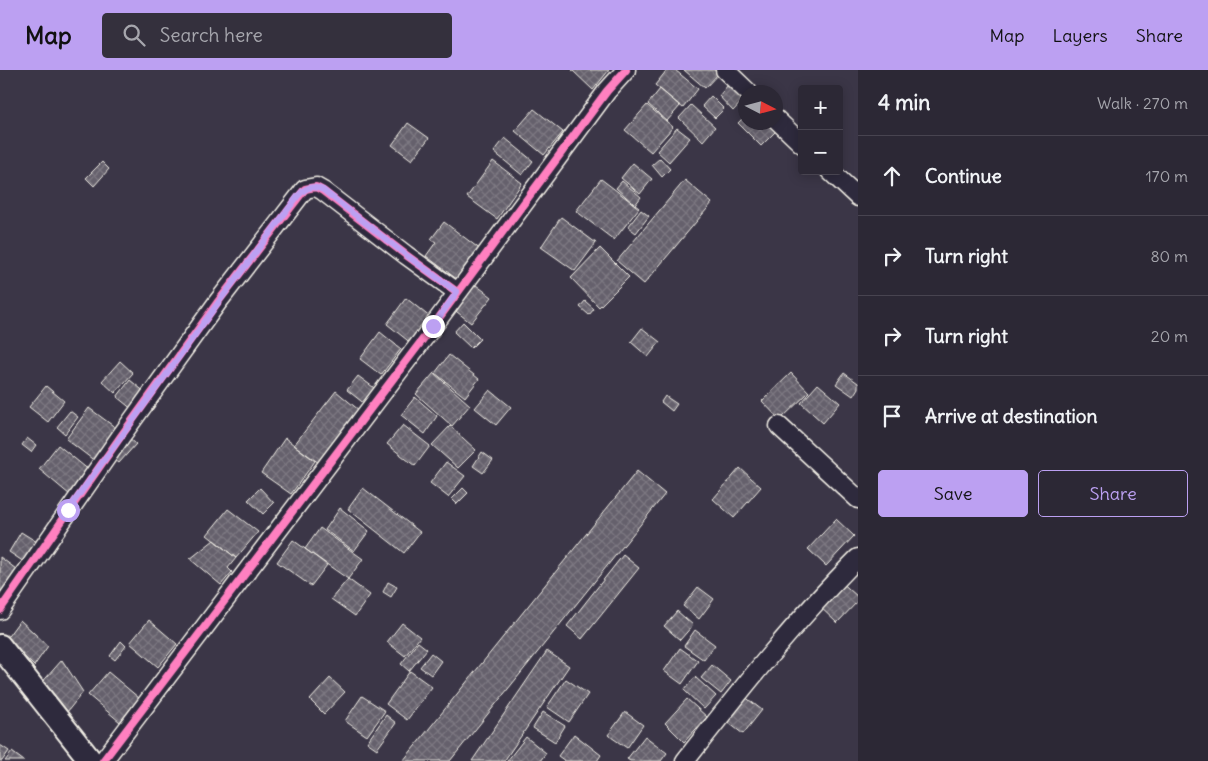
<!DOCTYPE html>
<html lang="en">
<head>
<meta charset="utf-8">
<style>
  :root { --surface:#2c2835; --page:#34303d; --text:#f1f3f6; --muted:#a6a6ad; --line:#484450; --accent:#bca0f2 }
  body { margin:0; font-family:Delius,sans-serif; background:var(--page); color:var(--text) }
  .controls { position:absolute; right:15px; top:15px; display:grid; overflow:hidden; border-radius:5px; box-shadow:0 2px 12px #0003 }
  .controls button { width:45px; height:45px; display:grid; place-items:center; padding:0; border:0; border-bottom:1px solid var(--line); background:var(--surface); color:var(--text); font:25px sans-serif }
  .compass { position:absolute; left:738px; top:15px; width:45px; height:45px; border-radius:50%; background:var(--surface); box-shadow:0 2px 12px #0003; rotate:96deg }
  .stop { position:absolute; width:15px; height:15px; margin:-11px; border:4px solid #bca0f2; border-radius:50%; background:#fff }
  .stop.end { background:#bca0f2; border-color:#fff; box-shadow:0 1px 5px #0008 }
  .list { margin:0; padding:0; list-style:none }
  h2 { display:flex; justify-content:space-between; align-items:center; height:65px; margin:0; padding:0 20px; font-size:21px }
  h2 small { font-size:16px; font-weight:400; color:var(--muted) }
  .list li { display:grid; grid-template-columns:32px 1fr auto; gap:15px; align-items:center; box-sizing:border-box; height:80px; padding:0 20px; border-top:1px solid var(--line) }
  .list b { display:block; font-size:19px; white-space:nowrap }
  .list em { font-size:16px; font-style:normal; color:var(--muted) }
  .actions { display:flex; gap:10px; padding:15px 20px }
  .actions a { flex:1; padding:11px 0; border:1px solid var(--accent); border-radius:5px; text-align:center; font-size:18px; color:var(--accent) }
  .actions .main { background:var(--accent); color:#111 }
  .icon { flex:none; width:28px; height:28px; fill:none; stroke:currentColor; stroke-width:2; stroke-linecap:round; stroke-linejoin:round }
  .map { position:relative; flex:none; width:858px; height:691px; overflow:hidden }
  header { display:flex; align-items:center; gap:30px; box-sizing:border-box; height:70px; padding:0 25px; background:var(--accent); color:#111 }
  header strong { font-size:24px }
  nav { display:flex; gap:28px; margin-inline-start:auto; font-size:18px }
  .search { width:350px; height:45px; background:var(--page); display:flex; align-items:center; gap:12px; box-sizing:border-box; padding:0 18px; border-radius:5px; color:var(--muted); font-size:19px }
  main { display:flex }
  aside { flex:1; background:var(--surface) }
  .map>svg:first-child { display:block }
  .building { fill:url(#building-cross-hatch); stroke:#f4f1e8 }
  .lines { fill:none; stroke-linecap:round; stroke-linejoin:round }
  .minor-casing { stroke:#f4f1e8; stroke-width:21 }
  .tertiary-casing { stroke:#f4f1e8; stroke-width:26 }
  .minor { stroke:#2f2a3d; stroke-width:18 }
  .tertiary { stroke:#2f2a3d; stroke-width:22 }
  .cycleway-casing { stroke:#2f2a3d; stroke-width:11 }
  .cycleway { stroke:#ff80c0; stroke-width:8 }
  .route { stroke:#bca0f2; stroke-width:6 }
</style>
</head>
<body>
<header>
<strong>Map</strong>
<div class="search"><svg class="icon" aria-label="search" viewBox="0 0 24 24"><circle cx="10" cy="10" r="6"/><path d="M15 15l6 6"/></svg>Search here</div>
<nav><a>Map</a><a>Layers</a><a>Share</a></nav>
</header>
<main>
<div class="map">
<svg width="858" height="691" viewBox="0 0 858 691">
  <defs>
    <pattern id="building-cross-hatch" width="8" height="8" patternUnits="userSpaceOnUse" patternTransform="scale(1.25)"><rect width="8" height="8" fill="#65616c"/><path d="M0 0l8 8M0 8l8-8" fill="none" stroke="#7c7881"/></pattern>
  </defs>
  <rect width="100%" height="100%" fill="#3b3647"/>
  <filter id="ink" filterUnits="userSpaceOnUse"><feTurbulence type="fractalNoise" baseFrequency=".02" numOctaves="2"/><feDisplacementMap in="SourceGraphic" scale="10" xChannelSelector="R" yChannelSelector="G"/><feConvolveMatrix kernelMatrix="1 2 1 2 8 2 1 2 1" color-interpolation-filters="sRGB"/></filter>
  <g filter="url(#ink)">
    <path class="building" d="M572 0H609L593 20Z
      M667 0H675L698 19 683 38 655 15Z
      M684 0H718L720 2 705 18Z
      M732 10 746 27 733 41 719 26Z
      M660 19 680 36 667 51 648 34Z
      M711 26 724 39 715 48 702 36Z
      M647 35 673 57 651 82 625 60Z
      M691 35 715 57 703 71 679 48Z
      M534 39 563 62 544 85 515 61Z
      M746 45V52H772L778 59 761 76 738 53Z
      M408 53 429 68 412 90 392 75Z
      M677 58 690 68 669 92 657 81Z
      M505 68 533 91 522 105 494 82Z
      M660 88 670 99 662 107 652 95Z
      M493 91 522 113 497 149 467 127Z
      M102 92 109 99 94 116 86 108Z
      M633 93 652 109 640 124 621 108Z
      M601 109 639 138 614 170 576 141Z
      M685 110 712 133 644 214 617 191Z
      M622 111 641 127 635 135 616 118Z
      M641 140 649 146 636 163 628 157Z
      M561 147 596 173 575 201 541 177Z
      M444 152 481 180 458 210 426 186 436 172 431 169Z
      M600 178 629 207 599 237 571 208Z
      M472 212 492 227 471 253 452 238Z
      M406 228 431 248 412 274 387 254Z
      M585 231 594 239 589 245 580 237Z
      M463 252 480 269 471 278 454 262Z
      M642 258 660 272 648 287 631 272Z
      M380 262 401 279 381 305 360 289Z
      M449 285 479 309 465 327 435 303Z
      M120 291 133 303 115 323 102 311Z
      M434 303 470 335 452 356 416 324Z
      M791 303 809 322 780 350 762 331Z
      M844 303 858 313V318L853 326 836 314Z
      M358 306 377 320 366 335 347 320Z
      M130 310 146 323 133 340 117 327Z
      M818 314 840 333 823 353 801 333Z
      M46 316 64 331 48 352 29 337Z
      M490 320 511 337 496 355 475 338Z
      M336 321 360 341 319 393 294 375Z
      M665 326 677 334 672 341 661 332Z
      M415 327 437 346 425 364 401 345Z
      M89 338 120 361 96 392 66 369Z
      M70 341 78 347 65 364 57 357Z
      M403 355 430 376 415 396 387 374Z
      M450 356 476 380 458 398 432 375Z
      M126 365 136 374 119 393 109 385Z
      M27 368 36 375 31 382 22 375Z
      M285 368 315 391 291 424 261 403Z
      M58 375 90 401 70 425 39 399Z
      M482 382 493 390 483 403 473 396Z
      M446 392 465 406 448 427 430 413Z
      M740 398 761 417 734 448 713 429Z
      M637 401 665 424 450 691H403Z
      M260 418 274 433 263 444 248 430Z
      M363 418 420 462 404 483 348 439Z
      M463 418 468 423 457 434 452 429Z
      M340 438 369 461 354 481 325 460Z
      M228 439 258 462 236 488 207 465Z
      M836 449 854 466 826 496 808 479Z
      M320 458 363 489 348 509 305 479Z
      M21 462 37 472 24 492 9 482Z
      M214 470 236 488 228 498 232 502 221 515 190 489Z
      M293 470 327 495 311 516 277 492Z
      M623 485 639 498 582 569 567 556Z
      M0 487 20 502 0 528Z
      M348 509 370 525 355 546 331 529Z
      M839 510 858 527V531L837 553 817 534Z
      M388 512 397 517 391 527 383 522Z
      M698 517 714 529 699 549 683 536Z
      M677 541 693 555 680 570 664 556Z
      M20 550 48 576 34 596 6 569Z
      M149 550 177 574 158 597 130 573Z
      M402 553 420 567 405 586 387 572Z
      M695 560 715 575 704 590 684 576Z
      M121 571 126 576 115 590 110 586Z
      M418 572 427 579 409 601 401 594Z
      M680 578 698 591 682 614 664 601Z
      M547 581 569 596 504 691H472Z
      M431 583 441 591 431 605 420 597Z
      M62 590 83 622 63 647 39 616Z
      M712 595 731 611 721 624 701 608Z
      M410 601 432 617 407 650 386 634Z
      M108 602 139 628 120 652 88 625Z
      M695 607 716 626 704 639 684 620Z
      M330 608 345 622 324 644 310 630Z
      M566 609 588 624 569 652 547 637Z
      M362 626 385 641 367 666 345 651Z
      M744 626 762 640 743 664 725 650Z
      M687 629 707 647 684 672 665 653Z
      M543 642 565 656 555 672 533 658Z
      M625 642 643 655 627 678 608 665Z
      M386 645 396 653 377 679 367 672Z
      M574 664 601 685 597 691H565L558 686Z
      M645 666 667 683 661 691H630L627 689Z
      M526 667 546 683 540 691H507Z
      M0 675 9 681 2 691H0Z
      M12 682 24 691H5Z"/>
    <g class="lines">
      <g class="minor-casing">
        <path id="minor" d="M725 0 748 22
          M776 49 802 74
          M830 101 858 127
          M779 356 858 429
          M0 540 121 366 217 233 305 119 316 117 323 121 406 185 457 222
          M103 691 433 256 607 21 626 0
          M685 691C739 622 796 550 858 488"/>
      </g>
      <g class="tertiary-casing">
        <path id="tertiary" d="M0 576 91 691"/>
      </g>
      <use href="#minor" class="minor"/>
      <use href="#tertiary" class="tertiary"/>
      <g class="cycleway-casing">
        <path id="cycleway" d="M0 540 121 366 217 233 305 119 316 117 323 121 406 185 457 222
          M103 691 433 256 607 21 626 0"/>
      </g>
      <use href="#cycleway" class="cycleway"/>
    </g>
  </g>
  <g class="lines" filter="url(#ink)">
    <path class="route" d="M68 440 218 233 298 126C306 117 312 115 323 120L406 185 457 222 433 256"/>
  </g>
</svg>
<div class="controls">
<button>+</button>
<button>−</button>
</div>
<svg class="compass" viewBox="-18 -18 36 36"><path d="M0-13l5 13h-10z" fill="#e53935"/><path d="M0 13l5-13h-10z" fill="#a6a6ad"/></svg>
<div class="stop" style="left:68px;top:440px"></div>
<div class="stop end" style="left:433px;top:256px"></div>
</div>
<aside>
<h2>4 min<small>Walk · 270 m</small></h2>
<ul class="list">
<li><svg class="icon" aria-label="ahead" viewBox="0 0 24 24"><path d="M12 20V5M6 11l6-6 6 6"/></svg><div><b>Continue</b></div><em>170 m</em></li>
<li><svg class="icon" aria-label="right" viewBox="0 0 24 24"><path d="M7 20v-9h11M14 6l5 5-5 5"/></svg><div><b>Turn right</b></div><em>80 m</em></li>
<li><svg class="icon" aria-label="right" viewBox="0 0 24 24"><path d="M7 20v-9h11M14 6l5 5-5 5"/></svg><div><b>Turn right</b></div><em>20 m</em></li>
<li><svg class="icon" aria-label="arrive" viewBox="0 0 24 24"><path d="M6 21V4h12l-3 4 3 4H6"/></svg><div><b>Arrive at destination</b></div></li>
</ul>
<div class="actions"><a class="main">Save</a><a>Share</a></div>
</aside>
</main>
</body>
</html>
